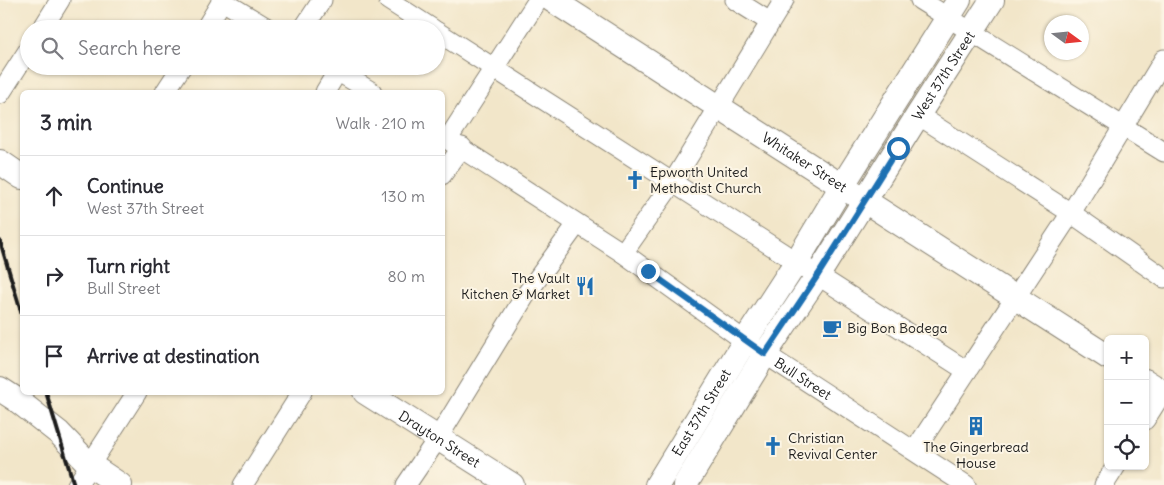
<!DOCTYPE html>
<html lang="en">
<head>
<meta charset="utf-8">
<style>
  :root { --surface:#fff; --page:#f2f2f3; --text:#2b2b33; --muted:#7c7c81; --line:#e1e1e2 }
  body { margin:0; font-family:Delius,sans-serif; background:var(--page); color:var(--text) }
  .controls { position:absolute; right:15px; bottom:15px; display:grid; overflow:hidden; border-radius:8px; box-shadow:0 1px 4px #0004 }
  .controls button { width:45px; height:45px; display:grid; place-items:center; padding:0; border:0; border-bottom:1px solid var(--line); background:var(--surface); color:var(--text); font:25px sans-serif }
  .compass { position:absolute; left:1044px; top:15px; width:45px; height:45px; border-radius:50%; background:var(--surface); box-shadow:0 1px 4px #0004; rotate:105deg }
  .stop { position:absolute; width:15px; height:15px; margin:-11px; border:4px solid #1f6fb2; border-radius:50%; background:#fff }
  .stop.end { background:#1f6fb2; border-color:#fff; box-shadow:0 1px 5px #0008 }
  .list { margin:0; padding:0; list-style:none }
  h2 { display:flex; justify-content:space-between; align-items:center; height:65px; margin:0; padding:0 20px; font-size:21px }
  h2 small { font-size:16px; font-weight:400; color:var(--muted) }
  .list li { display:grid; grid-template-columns:32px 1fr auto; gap:15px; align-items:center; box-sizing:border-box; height:80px; padding:0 20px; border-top:1px solid var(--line) }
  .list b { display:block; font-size:19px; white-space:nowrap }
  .list p { margin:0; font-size:16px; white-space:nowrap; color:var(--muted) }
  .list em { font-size:16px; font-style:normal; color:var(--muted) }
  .icon { flex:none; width:28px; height:28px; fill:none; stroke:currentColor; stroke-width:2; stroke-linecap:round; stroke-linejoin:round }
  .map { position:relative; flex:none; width:1164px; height:485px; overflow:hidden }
  .search { position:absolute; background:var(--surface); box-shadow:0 1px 4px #0004; left:20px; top:20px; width:425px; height:55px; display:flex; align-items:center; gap:12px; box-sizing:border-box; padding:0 18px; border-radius:28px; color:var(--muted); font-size:19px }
  .panel { position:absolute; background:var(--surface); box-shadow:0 1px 4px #0004; left:20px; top:90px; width:425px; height:305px; border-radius:8px }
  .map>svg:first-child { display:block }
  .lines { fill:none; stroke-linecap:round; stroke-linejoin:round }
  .minor-casing { stroke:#878172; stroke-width:21 }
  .major-casing { stroke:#878172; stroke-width:26 }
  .minor { stroke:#fff; stroke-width:19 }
  .major { stroke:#fff; stroke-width:24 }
  .rail { stroke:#1c1c1c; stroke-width:4 }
  .route { stroke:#1f6fb2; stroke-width:6 }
  .labels { text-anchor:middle; stroke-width:4; stroke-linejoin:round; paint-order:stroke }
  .street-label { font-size:14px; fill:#1c1c1c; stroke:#fcf5e5 }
  .poi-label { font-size:14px; fill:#1c1c1c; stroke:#fcf5e5; text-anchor:start }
</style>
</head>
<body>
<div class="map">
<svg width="1164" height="485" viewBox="0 0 1164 485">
  <rect width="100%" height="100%" fill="#fcf5e5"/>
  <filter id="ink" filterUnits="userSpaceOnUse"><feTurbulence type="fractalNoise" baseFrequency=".02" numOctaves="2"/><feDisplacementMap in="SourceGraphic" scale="10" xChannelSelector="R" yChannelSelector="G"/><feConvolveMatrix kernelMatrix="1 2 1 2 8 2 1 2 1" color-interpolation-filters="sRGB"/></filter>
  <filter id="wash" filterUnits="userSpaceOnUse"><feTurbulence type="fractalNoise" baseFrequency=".0096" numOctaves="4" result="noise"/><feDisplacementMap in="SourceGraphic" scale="20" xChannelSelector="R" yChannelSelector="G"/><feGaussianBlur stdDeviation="1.12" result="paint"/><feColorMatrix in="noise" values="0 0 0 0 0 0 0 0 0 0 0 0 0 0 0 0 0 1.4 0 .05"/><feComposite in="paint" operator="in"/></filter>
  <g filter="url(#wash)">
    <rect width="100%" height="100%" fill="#f2e6c9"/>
  </g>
  <g filter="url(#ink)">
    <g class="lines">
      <g class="minor-casing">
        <g id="minor">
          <path d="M221 0 269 29"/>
          <path d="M388 0 433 29"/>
          <path d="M735 0 770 22"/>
          <path d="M920 0 1164 152"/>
          <path d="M42 29 60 0"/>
          <path d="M205 29 222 1"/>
          <path d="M303 29 322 0"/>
          <path d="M436 31 967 371"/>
          <path d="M329 66 372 92"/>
          <path d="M165 92 182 66"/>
          <path d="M325 92 337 72"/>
          <path d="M0 94 29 49"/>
          <path d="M918 115 1071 213 1164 278"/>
          <path id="s1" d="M442 136 623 253 745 341 966 485"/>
          <path d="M448 139 538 0"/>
          <path d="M442 175 462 147"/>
          <path d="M623 253 673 182 784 0"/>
          <path d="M1145 420 1164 390"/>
          <path d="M915 450 1071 213 1164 59"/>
          <path d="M77 485 137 392"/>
          <path d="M243 485 302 392"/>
          <path d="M406 485 438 438 525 296 577 224"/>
          <path d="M1104 485 1116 466"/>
        </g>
      </g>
      <g class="major-casing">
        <g id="major">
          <path id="s2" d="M552 0 1108 357"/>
          <path d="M0 162 22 177"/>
          <path d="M1145 381 1164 393"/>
          <path d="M0 389 17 400 59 433 90 465 120 485"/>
          <path id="s3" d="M365 392 512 485"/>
          <path id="s4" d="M657 485 745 341 797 261 842 186 959 0"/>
          <path id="s5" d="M685 485 765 354 818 275 918 115 992 0"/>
        </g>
      </g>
      <use href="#minor" class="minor"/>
      <use href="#major" class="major"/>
      <path class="rail" d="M0 241 22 315
        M46 392 74 485"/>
    </g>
  </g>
  <g class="lines" filter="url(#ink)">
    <path class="route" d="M648 271 765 354 818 275 898 148"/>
  </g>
  <defs>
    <g id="church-bare" transform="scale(1.5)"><path d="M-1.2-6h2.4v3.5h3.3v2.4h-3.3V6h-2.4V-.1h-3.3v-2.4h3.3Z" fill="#1f6fb2" stroke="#fcf5e5" stroke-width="2.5" paint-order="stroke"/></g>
    <g id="restaurant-bare" transform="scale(1.5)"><path d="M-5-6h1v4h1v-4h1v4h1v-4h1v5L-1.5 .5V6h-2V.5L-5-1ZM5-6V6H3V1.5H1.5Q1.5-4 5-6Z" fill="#1f6fb2" stroke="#fcf5e5" stroke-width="2.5" paint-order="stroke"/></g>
    <g id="cafe-bare" transform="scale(1.5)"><path d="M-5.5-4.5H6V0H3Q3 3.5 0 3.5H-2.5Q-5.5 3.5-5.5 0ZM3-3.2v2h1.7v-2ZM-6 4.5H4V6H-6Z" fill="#1f6fb2" stroke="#fcf5e5" stroke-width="2.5" paint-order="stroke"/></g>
    <g id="building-bare" transform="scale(1.5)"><path d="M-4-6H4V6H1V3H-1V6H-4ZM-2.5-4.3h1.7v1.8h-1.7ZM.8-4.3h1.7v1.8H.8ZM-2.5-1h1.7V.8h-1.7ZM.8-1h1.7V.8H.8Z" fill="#1f6fb2" stroke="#fcf5e5" stroke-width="2.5" paint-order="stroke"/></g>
  </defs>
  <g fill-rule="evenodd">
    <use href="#church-bare" x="635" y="180"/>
    <use href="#restaurant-bare" x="585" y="286"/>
    <use href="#cafe-bare" x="832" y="328"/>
    <use href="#building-bare" x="976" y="426"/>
    <use href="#church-bare" x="773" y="446"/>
  </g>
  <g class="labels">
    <g class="street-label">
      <text dy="5" stroke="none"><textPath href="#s5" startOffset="484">West 37th Street</textPath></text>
      <text dy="5" stroke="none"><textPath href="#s2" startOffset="300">Whitaker Street</textPath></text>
      <text dy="5" stroke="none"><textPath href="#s1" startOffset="435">Bull Street</textPath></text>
      <text dy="5" stroke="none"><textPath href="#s4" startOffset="85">East 37th Street</textPath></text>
      <text dy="5" stroke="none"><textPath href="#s3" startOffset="88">Drayton Street</textPath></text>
    </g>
    <g class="poi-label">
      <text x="650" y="177">Epworth United<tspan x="650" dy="16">Methodist Church</tspan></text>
      <text x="570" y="283" text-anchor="end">The Vault<tspan x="570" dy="16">Kitchen &amp; Market</tspan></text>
      <text x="847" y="333">Big Bon Bodega</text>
      <text x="788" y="443">Christian<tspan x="788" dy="16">Revival Center</tspan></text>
      <text x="976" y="452" text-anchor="middle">The Gingerbread<tspan x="976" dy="16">House</tspan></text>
    </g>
  </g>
</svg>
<div class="controls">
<button>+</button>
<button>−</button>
<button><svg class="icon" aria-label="locate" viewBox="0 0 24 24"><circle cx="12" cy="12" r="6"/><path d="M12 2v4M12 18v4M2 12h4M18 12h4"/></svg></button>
</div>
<svg class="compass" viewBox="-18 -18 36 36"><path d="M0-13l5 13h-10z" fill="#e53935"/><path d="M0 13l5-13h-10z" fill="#7c7c81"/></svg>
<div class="stop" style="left:898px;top:148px"></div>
<div class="stop end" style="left:648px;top:271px"></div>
<div class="search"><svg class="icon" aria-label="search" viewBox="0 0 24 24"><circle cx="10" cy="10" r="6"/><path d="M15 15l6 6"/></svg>Search here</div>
<section class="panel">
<h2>3 min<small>Walk · 210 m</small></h2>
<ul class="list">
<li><svg class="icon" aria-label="ahead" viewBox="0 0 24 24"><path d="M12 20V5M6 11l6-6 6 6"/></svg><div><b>Continue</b><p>West 37th Street</p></div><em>130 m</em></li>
<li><svg class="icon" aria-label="right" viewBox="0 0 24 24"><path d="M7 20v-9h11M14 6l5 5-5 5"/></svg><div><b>Turn right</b><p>Bull Street</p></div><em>80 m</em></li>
<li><svg class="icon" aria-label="arrive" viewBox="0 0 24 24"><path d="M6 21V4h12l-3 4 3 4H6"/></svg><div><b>Arrive at destination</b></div></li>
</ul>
</section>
</div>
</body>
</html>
